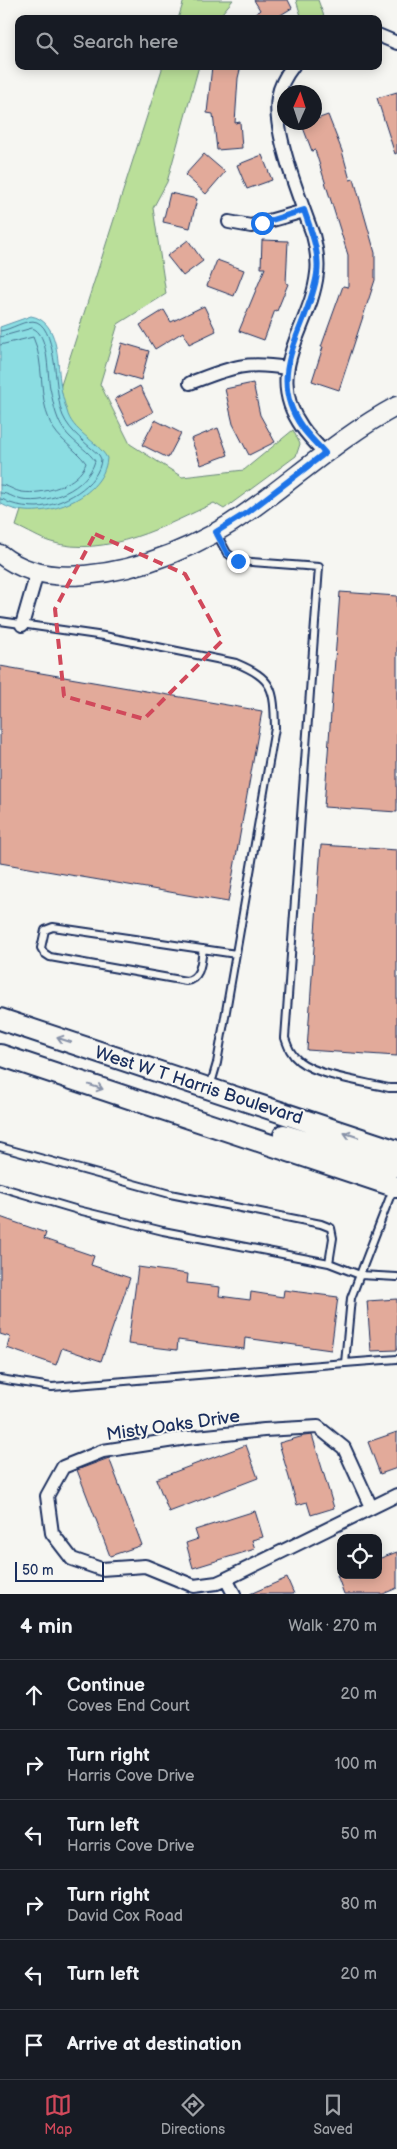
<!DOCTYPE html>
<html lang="en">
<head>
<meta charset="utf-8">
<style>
  :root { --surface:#171b24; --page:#242831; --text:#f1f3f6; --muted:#9ea1a6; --line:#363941; --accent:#d1495b }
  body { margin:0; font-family:"Balsamiq Sans",sans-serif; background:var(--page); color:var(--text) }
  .controls { position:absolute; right:15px; bottom:15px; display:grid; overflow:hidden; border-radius:10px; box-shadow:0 2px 12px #0003 }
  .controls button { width:45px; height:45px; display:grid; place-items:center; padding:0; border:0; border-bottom:1px solid var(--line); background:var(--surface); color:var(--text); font:25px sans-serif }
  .compass { position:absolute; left:277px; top:85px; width:45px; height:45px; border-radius:50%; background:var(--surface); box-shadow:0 2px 12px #0003; rotate:3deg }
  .scale { position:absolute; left:15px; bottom:12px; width:89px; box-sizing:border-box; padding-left:5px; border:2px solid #1b2f5e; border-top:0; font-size:14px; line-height:18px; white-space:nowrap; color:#1b2f5e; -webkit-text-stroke:4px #f6f6f2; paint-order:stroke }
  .stop { position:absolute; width:15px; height:15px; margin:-11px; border:4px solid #1a73e8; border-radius:50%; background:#fff }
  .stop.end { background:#1a73e8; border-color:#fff; box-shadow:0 1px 5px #0008 }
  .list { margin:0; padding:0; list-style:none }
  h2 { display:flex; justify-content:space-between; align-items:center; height:65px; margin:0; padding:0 20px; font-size:21px }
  h2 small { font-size:16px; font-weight:400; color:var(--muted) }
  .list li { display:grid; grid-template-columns:32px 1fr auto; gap:15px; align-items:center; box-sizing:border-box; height:70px; padding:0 20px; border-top:1px solid var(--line) }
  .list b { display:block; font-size:19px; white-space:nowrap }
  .list p { margin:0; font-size:16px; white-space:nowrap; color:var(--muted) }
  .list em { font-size:16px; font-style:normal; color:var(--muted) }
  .icon { flex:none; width:28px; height:28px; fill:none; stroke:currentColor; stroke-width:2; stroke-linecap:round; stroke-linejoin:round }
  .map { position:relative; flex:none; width:397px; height:1594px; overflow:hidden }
  .search { position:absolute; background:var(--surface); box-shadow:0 2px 12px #0003; left:15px; right:15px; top:15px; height:55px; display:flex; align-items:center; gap:12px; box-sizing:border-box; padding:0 18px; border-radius:10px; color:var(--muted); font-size:19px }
  .sheet { height:485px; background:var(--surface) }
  nav { display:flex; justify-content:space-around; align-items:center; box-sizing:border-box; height:70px; border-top:1px solid var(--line); background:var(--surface); font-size:14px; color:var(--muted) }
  nav a { display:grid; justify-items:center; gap:2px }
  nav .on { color:var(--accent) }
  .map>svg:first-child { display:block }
  .green { fill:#badf99; stroke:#6a877c }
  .water { fill:#8bdde2; stroke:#5e97ad }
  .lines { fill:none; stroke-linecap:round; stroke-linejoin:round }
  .shore { stroke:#487593; stroke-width:1 }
  .building { fill:#e2aa9a; stroke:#1b2f5e }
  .lane-casing { stroke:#1b2f5e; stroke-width:10 }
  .street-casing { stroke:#1b2f5e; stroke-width:16 }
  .secondary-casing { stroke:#1b2f5e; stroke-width:21 }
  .primary-casing { stroke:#1b2f5e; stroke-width:24 }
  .lane { stroke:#f6f6f2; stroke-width:6 }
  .street { stroke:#f6f6f2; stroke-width:12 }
  .secondary { stroke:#f6f6f2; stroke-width:18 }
  .primary { stroke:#f6f6f2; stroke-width:20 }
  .oneway { stroke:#8892a8 }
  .route { stroke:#1a73e8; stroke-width:6 }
  .marked { fill:none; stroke:#d1495b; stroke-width:4; stroke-dasharray:10 6; stroke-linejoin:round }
  .labels { text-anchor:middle; stroke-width:4; stroke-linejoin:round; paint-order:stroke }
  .street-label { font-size:18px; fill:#1b2f5e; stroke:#f6f6f2 }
</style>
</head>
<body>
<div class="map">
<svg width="397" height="1594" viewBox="0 0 397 1594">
  <rect width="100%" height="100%" fill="#f6f6f2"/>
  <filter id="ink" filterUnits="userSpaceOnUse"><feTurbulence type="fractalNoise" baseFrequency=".02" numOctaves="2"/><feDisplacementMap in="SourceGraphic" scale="10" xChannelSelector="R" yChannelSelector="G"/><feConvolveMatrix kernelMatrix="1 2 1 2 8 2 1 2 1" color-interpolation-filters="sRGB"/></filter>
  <g filter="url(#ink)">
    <path class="green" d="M184 0H233L217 19H178Z
      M296 0H318L325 19H302Z
      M163 66H199L167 182 153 208 166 294 118 324 100 384 130 444 182 477 244 470 293 430 300 444 296 456 224 509 214 503C167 525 105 559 51 542 40 539 28 531 16 526Z"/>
    <path class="water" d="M31 316C59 321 57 359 60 381 61 391 64 402 67 411 72 432 97 440 107 458 104 501 33 525 0 503V327Z"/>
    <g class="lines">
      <path class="shore" d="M0 331C11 330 27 318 37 322 58 331 54 396 63 416 70 432 87 444 99 455L101 459C100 485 61 506 37 507 29 507 18 506 10 503 6 502 5 499 0 499
        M0 337 32 328C49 333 47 373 50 388 54 405 56 424 70 437 78 445 89 452 95 461 87 489 49 504 22 500 14 498 8 493 0 493
        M0 345 33 337C45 363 38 395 50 422 58 440 75 448 86 463 79 485 43 495 22 492 14 491 8 485 0 485"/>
    </g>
    <path class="building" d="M254 0H288L292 8 274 19H250L260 10Z
      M212 66H241L238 78 235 123 240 122 242 148 217 150 213 114 207 113Z
      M397 92V153L395 154 377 98Z
      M328 115 342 151 350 180 354 179 375 253V280L339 390 312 381 323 347H321L343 286 348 287V255L315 150 312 151 302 125 314 122V120Z
      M204 154 225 172 206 194 185 175Z
      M262 155 272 180 247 189 237 165Z
      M170 193 197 199 190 228 163 222Z
      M188 240 203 261 183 276 167 256Z
      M262 240 288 241 286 283 288 284 277 311 275 310 264 340 239 331 265 268H261Z
      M217 260 244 270 234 296 207 286Z
      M204 306 216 331 189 344 183 332 155 349 140 325 164 310 171 322Z
      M122 343 149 351 141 380 114 372Z
      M253 383 260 415 275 442 249 455 233 424 225 389Z
      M140 386 153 412 128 425 115 399Z
      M155 420 181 433 168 458 142 445Z
      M218 428 228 455 201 465 191 439Z
      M340 592 397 596V812L324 807Z
      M0 666 262 711 228 902 0 863Z
      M321 845 397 850V1056L307 1050Z
      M0 1217 46 1233 44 1239 94 1256 91 1265 130 1278 101 1361 62 1348 56 1365 7 1348 10 1337 0 1334Z
      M138 1267 188 1274 187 1283 220 1287 219 1296 250 1300 251 1292 283 1297 284 1290 338 1297 331 1350 245 1338 244 1349 178 1340 177 1350 128 1344Z
      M397 1299V1350L371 1351 367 1301Z
      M397 1432V1468L380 1474 368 1442Z
      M312 1435 334 1508 311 1515 307 1502 297 1505 279 1443 304 1436Z
      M246 1445 258 1478 169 1512 156 1479Z
      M109 1458 142 1545 110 1556 77 1470Z
      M255 1511 263 1537 252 1540 255 1549 193 1568 186 1543 198 1539 195 1530Z
      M397 1552V1588L383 1594H344L337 1575H378V1559Z
      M287 1578 294 1594H250Z"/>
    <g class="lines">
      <g class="lane-casing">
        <path id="lane" d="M216 533 227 553 238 561 319 567 285 1038C288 1047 291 1055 299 1061 318 1076 365 1082 389 1088H397
          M0 621 104 636 236 663C274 679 274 689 275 728L217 1063 210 1087
          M203 949C201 962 201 979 186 981L50 957 44 953 41 948 45 930 53 927 236 954
          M0 1147 170 1194 321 1224 331 1228 333 1238 329 1263
          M0 1187 78 1210 163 1231 329 1263 360 1275 397 1277
          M393 1189 351 1298 345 1363 397 1359
          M0 1379 52 1387 345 1363"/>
      </g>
      <g class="street-casing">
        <path id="street" d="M378 35 397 43
          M293 66C286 75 280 86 278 97 272 131 301 202 313 235 316 247 319 260 317 273 311 329 262 371 302 427 308 436 317 445 325 453
          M229 222 251 226 304 211
          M190 383C230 368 243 361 286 368
          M22 625 37 573
          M371 1507 344 1448 318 1427 264 1430 187 1438 103 1451 63 1467 47 1496 52 1533 72 1559 101 1569 145 1566 194 1586 217 1583 226 1579C283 1551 340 1523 397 1495
          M226 1579 234 1594"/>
      </g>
      <g class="secondary-casing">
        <path id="secondary" d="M0 554C25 574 55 578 85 575 143 570 202 545 249 511 298 476 343 435 397 406"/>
      </g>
      <g class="primary-casing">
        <path id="primary" d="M0 1019 397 1151
          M0 1055 397 1187
          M284 1135 376 1163 397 1166"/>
      </g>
      <use href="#lane" class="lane"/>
      <use href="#street" class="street"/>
      <use href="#secondary" class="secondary"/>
      <use href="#primary" class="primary"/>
    </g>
    <defs><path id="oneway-shaft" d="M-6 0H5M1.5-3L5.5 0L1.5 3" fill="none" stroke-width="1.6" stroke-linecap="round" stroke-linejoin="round" transform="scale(1.25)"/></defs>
    <g class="oneway">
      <use href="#oneway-shaft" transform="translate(64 1040) rotate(-162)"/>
      <use href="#oneway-shaft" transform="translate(96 1087) rotate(18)"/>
      <use href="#oneway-shaft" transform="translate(351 1135) rotate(-162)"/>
    </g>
  </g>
  <g class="lines" filter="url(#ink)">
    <path class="route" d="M238 561 227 553 216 532 248 512 325 453C318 445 308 436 302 427 263 372 309 328 317 274 320 252 311 231 304 210L262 223"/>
  </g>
  <path class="marked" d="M95 534 185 574 222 641 144 719 64 696 55 609Z"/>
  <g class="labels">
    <g class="street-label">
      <text transform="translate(199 1085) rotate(18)" y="6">West W T Harris Boulevard</text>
      <text transform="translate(173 1425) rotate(-8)" y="6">Misty Oaks Drive</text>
    </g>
  </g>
</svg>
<div class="controls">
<button><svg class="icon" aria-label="locate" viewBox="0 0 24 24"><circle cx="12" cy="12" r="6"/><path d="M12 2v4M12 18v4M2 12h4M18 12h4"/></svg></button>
</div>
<svg class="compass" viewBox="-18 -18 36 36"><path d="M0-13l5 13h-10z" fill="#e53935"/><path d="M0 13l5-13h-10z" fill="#9ea1a6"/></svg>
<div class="scale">50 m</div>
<div class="stop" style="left:262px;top:223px"></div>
<div class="stop end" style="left:238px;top:561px"></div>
<div class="search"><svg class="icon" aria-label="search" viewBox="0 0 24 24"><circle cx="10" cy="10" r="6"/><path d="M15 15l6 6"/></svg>Search here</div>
</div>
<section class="sheet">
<h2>4 min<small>Walk · 270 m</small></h2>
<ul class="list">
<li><svg class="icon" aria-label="ahead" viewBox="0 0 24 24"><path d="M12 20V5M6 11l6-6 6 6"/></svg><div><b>Continue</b><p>Coves End Court</p></div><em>20 m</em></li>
<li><svg class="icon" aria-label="right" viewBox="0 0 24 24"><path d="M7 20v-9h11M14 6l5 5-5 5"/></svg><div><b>Turn right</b><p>Harris Cove Drive</p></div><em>100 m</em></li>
<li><svg class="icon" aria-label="left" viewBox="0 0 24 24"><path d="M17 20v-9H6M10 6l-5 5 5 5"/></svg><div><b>Turn left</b><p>Harris Cove Drive</p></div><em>50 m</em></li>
<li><svg class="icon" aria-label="right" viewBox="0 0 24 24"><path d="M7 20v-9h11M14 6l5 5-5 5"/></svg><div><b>Turn right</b><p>David Cox Road</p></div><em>80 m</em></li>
<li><svg class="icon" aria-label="left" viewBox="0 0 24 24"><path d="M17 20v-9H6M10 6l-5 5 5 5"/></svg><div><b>Turn left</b></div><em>20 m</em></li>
<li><svg class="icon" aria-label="arrive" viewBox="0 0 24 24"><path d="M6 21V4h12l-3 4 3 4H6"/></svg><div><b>Arrive at destination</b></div></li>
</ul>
</section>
<nav>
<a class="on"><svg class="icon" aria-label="map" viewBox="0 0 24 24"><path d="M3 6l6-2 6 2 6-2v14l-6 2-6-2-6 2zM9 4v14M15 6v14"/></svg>Map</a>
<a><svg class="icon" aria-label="directions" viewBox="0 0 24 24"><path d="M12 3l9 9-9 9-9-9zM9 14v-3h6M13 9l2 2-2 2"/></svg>Directions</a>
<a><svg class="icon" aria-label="saved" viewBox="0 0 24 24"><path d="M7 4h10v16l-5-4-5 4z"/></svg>Saved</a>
</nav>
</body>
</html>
